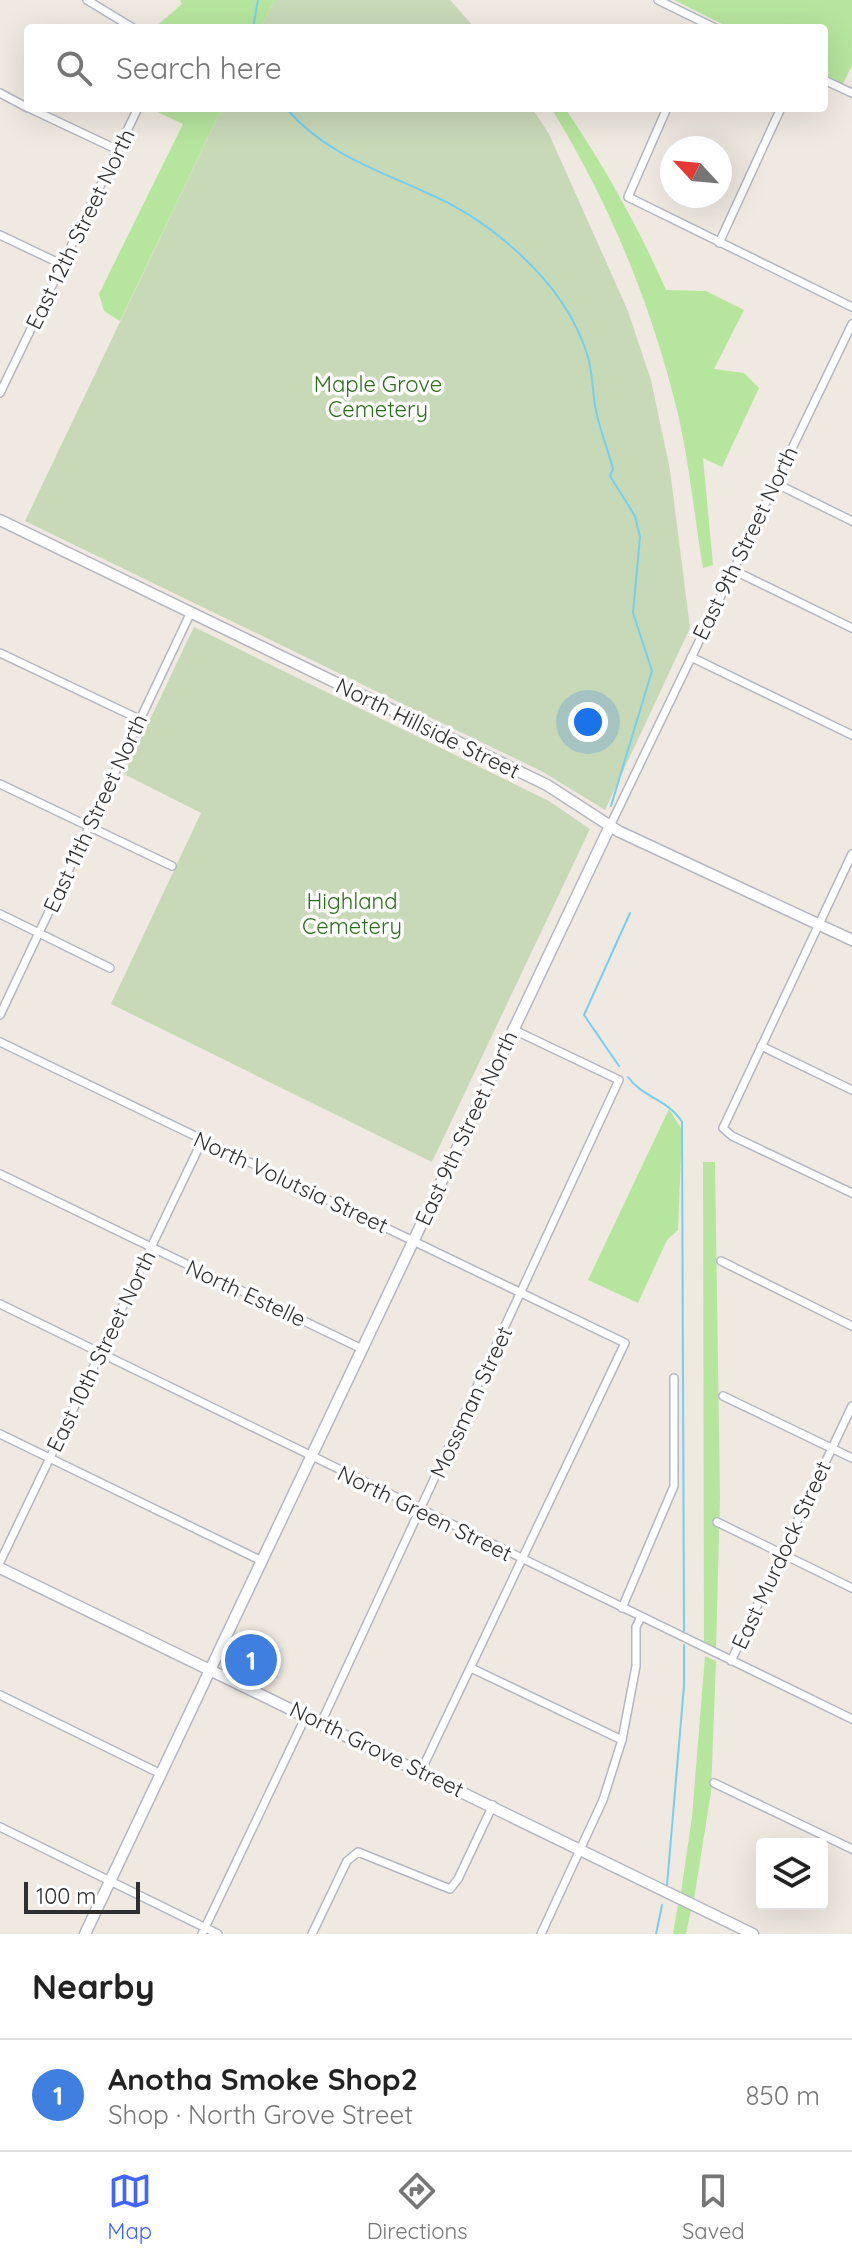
<!DOCTYPE html>
<html lang="en">
<head>
<meta charset="utf-8">
<style>
  :root { --surface:#fff; --page:#f2f2f2; --text:#222; --muted:#767676; --line:#e0e0e0; --accent:#4264fb }
  body { margin:0; font-family:Quicksand,sans-serif; background:var(--page); color:var(--text) }
  .controls { position:absolute; right:24px; bottom:24px; display:grid; overflow:hidden; border-radius:8px; box-shadow:0 8px 32px #0002 }
  .controls button { width:72px; height:72px; display:grid; place-items:center; padding:0; border:0; border-bottom:2px solid var(--line); background:var(--surface); color:var(--text); font:40px sans-serif }
  .compass { position:absolute; left:660px; top:136px; width:72px; height:72px; border-radius:50%; background:var(--surface); box-shadow:0 8px 32px #0002; rotate:296deg }
  .scale { position:absolute; left:24px; bottom:20px; width:116px; box-sizing:border-box; padding-left:8px; border:4px solid #2e2e2e; border-top:0; font-size:22px; line-height:28px; white-space:nowrap; color:#2e2e2e; -webkit-text-stroke:6px #fff; paint-order:stroke }
  .you { position:absolute; left:588px; top:722px; width:28px; height:28px; margin:-20px; border:6px solid #fff; border-radius:50%; background:#1a73e8; box-shadow:0 0 0 12px #1a73e833 }
  .badge { display:grid; place-items:center; width:52px; height:52px; border-radius:50%; background:var(--accent); color:#fff; font-size:26px; font-weight:700 }
  .pin { position:absolute; translate:-50% -50%; border:4px solid #fff; box-shadow:0 2px 8px #0006 }
  .list { margin:0; padding:0; list-style:none }
  h2 { display:flex; justify-content:space-between; align-items:center; height:104px; margin:0; padding:0 32px; font-size:34px }
  h2 small { font-size:26px; font-weight:400; color:var(--muted) }
  .list li { display:grid; grid-template-columns:52px 1fr auto; gap:24px; align-items:center; box-sizing:border-box; height:112px; padding:0 32px; border-top:2px solid var(--line) }
  .list b { display:block; font-size:30px; white-space:nowrap }
  .list p { margin:0; font-size:26px; white-space:nowrap; color:var(--muted) }
  .list em { font-size:26px; font-style:normal; color:var(--muted) }
  .icon { flex:none; width:44px; height:44px; fill:none; stroke:currentColor; stroke-width:2; stroke-linecap:round; stroke-linejoin:round }
  .map { position:relative; flex:none; width:852px; height:1934px; overflow:hidden }
  .search { position:absolute; background:var(--surface); box-shadow:0 8px 32px #0002; left:24px; right:24px; top:24px; height:88px; display:flex; align-items:center; gap:20px; box-sizing:border-box; padding:0 28px; border-radius:8px; color:var(--muted); font-size:30px }
  .sheet { height:216px; background:var(--surface) }
  nav { display:flex; justify-content:space-around; align-items:center; box-sizing:border-box; height:112px; border-top:2px solid var(--line); background:var(--surface); font-size:22px; color:var(--muted) }
  nav a { display:grid; justify-items:center; gap:4px }
  nav .on { color:var(--accent) }
  .map>svg:first-child { display:block }
  .green { fill:#b6e59e }
  .cemetery { fill:#c8d9b8 }
  .lines { fill:none; stroke-linecap:round; stroke-linejoin:round }
  .stream { stroke:#75cff0; stroke-width:2 }
  .street-casing { stroke:#b4b7c1; stroke-width:10 }
  .secondary-casing { stroke:#b4b7c1; stroke-width:13 }
  .street { stroke:#fff; stroke-width:7 }
  .secondary { stroke:#fff; stroke-width:10 }
  .labels { text-anchor:middle; stroke-width:7; stroke-linejoin:round; paint-order:stroke }
  .street-label { font-size:22px; fill:#2e2e2e; stroke:#fff }
  .park-label { font-size:22px; fill:#2c6e1b; stroke:#fff }
</style>
</head>
<body>
<div class="map">
<svg width="852" height="1934" viewBox="0 0 852 1934">
  <rect width="100%" height="100%" fill="#efe9e1"/>
  <path class="green" d="M180 0H274L261 28H154L182 4Z
    M674 0H852V65L843 84 824 75V28H730Z
    M149 108H222L120 321 104 311 99 294 183 124Z
    M551 108H565C604 166 638 226 666 290L706 291 744 310 714 369 744 373 759 388 722 467 703 458 713 565 703 568C694 515 689 458 676 406 649 299 609 202 551 108Z
    M669 1109 682 1130 678 1230 667 1240 638 1303 588 1280Z
    M703 1162H715L720 1497 716 1649 704 1643Z
    M705 1656 716 1661 711 1792 694 1899 681 1892 692 1817Z
    M678 1904 691 1910 686 1934H673Z"/>
  <path class="cemetery" d="M274 0H450L475 28H261Z
    M222 108H532L549 134 628 311 651 380 670 470 690 628 605 810 543 772 25 521Z
    M194 627 549 801 590 829 432 1162 111 1004 201 813 124 774Z"/>
  <g class="lines">
    <path class="stream" d="M253 28 258 0
      M286 108C323 152 374 169 425 192 491 220 563 281 586 351 593 369 592 391 596 411 600 430 608 450 613 469L610 476 635 516 640 537 633 613 652 671 611 806
      M619 1066 584 1015 630 913
      M628 1077C642 1097 669 1100 682 1122L684 1631
      M667 1885 684 1686V1645
      M656 1934 662 1905"/>
    <g class="street-casing">
      <path id="street" d="M87 0 133 28
        M658 0 715 28
        M824 80 852 93
        M0 93 28 108
        M29 108 118 150
        M667 108 628 197 852 307
        M0 235 63 265
        M719 243 781 108
        M0 393 138 108
        M775 483 852 521
        M733 570 852 628
        M0 653 139 719
        M691 657 852 735
        M0 784 172 866
        M610 826 852 324
        M852 854 723 1128 732 1136 852 1193
        M0 914 110 968
        M0 1015 191 612
        M0 1042 625 1343 421 1771
        M761 1046 852 1090
        M0 1174 362 1349
        M721 1261 852 1326
        M0 1304 852 1719
        M723 1396 852 1458
        M0 1434 262 1561
        M717 1522 852 1588
        M0 1562 202 1141
        M622 1608 674 1486V1378
        M731 1661 852 1406
        M471 1668 622 1740
        M0 1695 161 1774
        M321 1723 619 1080 512 1029
        M714 1783 852 1849
        M0 1827 218 1934
        M202 1934 306 1716
        M312 1934 347 1861 358 1852 450 1889 458 1879 493 1805
        M541 1934 603 1800 622 1740 636 1666V1627L641 1617"/>
    </g>
    <g class="secondary-casing">
      <path id="secondary" d="M0 520 547 785 618 831 852 940
        M0 1568 753 1934
        M85 1934 610 826"/>
    </g>
    <use href="#street" class="street"/>
    <use href="#secondary" class="secondary"/>
  </g>
  <g class="labels">
    <g class="street-label">
      <text transform="translate(80 229) rotate(-64)" y="8">East 12th Street North</text>
      <text transform="translate(745 543) rotate(-64)" y="8">East 9th Street North</text>
      <text transform="translate(428 728) rotate(26)" y="8">North Hillside Street</text>
      <text transform="translate(95 813) rotate(-65)" y="8">East 11th Street North</text>
      <text transform="translate(466 1128) rotate(-65)" y="8">East 9th Street North</text>
      <text transform="translate(291 1182) rotate(25)" y="8">North Volutsia Street</text>
      <text transform="translate(246 1293) rotate(25)" y="8">North Estelle</text>
      <text transform="translate(101 1351) rotate(-64)" y="8">East 10th Street North</text>
      <text transform="translate(471 1402) rotate(-65)" y="8">Mossman Street</text>
      <text transform="translate(425 1513) rotate(26)" y="8">North Green Street</text>
      <text transform="translate(781 1555) rotate(-65)" y="8">East Murdock Street</text>
      <text transform="translate(377 1749) rotate(26)" y="8">North Grove Street</text>
    </g>
    <g class="park-label">
      <text x="378" y="392">Maple Grove<tspan x="378" dy="25">Cemetery</tspan></text>
      <text x="352" y="909">Highland<tspan x="352" dy="25">Cemetery</tspan></text>
    </g>
  </g>
</svg>
<div class="controls">
<button><svg class="icon" aria-label="layers" viewBox="0 0 24 24"><path d="M12 4l9 5-9 5-9-5zM3 14l9 5 9-5"/></svg></button>
</div>
<svg class="compass" viewBox="-18 -18 36 36"><path d="M0-13l5 13h-10z" fill="#e53935"/><path d="M0 13l5-13h-10z" fill="#767676"/></svg>
<div class="scale">100 m</div>
<div class="you"></div>
<div class="pin badge" style="left:251px;top:1660px;background:#3f7fe0">1</div>
<div class="search"><svg class="icon" aria-label="search" viewBox="0 0 24 24"><circle cx="10" cy="10" r="6"/><path d="M15 15l6 6"/></svg>Search here</div>
</div>
<section class="sheet">
<h2>Nearby<small></small></h2>
<ul class="list">
<li><span class="badge" style="background:#3f7fe0">1</span><div><b>Anotha Smoke Shop2</b><p>Shop · North Grove Street</p></div><em>850 m</em></li>
</ul>
</section>
<nav>
<a class="on"><svg class="icon" aria-label="map" viewBox="0 0 24 24"><path d="M3 6l6-2 6 2 6-2v14l-6 2-6-2-6 2zM9 4v14M15 6v14"/></svg>Map</a>
<a><svg class="icon" aria-label="directions" viewBox="0 0 24 24"><path d="M12 3l9 9-9 9-9-9zM9 14v-3h6M13 9l2 2-2 2"/></svg>Directions</a>
<a><svg class="icon" aria-label="saved" viewBox="0 0 24 24"><path d="M7 4h10v16l-5-4-5 4z"/></svg>Saved</a>
</nav>
</body>
</html>
